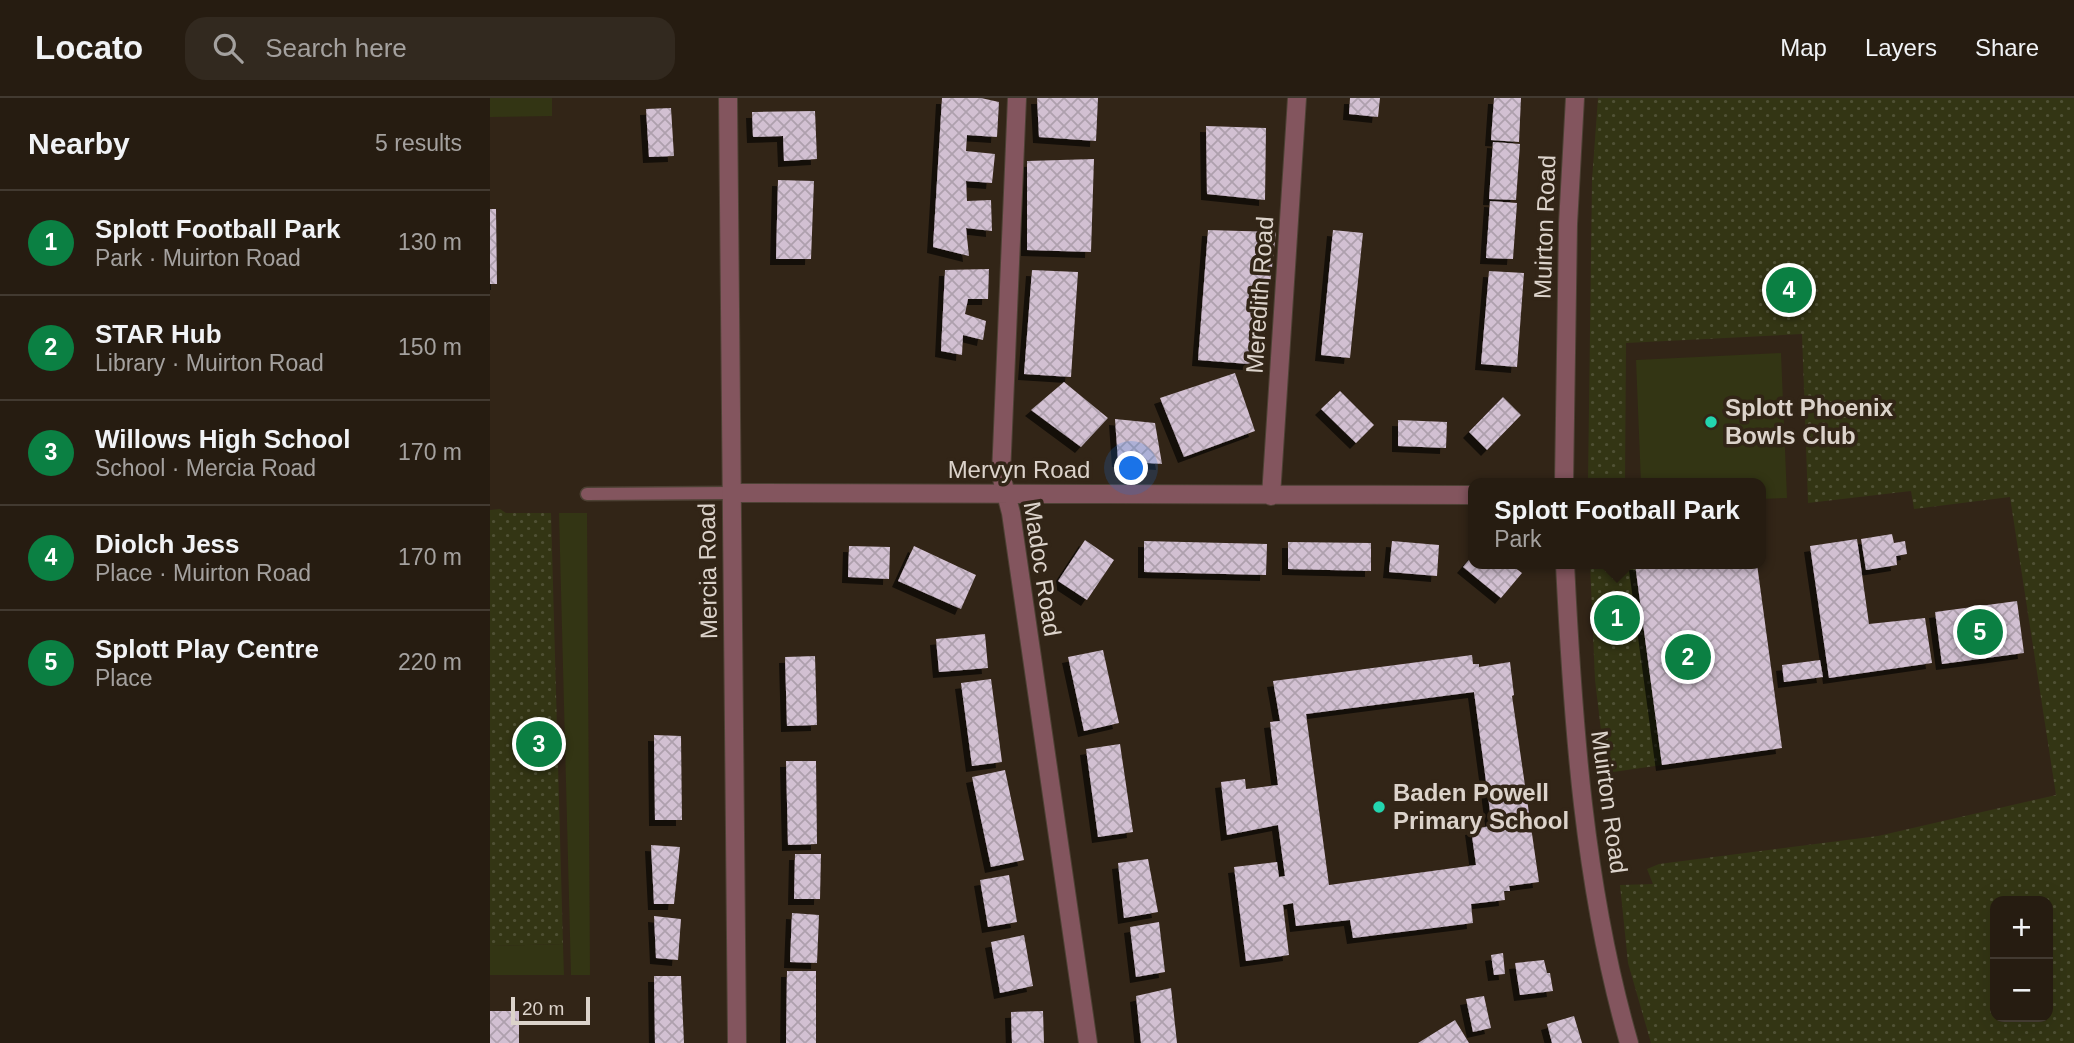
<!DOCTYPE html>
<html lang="en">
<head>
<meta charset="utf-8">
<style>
  :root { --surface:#261c11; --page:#32291f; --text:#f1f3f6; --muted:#a4a19f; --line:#423a31; --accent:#0b8043 }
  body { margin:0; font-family:Helvetica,sans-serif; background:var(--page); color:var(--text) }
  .controls { position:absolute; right:21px; bottom:21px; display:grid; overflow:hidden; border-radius:14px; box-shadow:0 7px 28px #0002 }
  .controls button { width:63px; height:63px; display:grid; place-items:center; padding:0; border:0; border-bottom:2px solid var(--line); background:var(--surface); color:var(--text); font:35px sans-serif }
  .scale { position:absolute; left:21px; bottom:18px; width:79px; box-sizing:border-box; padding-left:7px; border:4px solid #dcd3cb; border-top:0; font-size:19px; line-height:24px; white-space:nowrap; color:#dcd3cb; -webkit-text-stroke:5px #322517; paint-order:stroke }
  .you { position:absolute; left:642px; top:371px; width:24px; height:24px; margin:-18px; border:5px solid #fff; border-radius:50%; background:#1a73e8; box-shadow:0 0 0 10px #1a73e833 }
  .badge { display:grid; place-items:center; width:46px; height:46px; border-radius:50%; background:var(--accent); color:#fff; font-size:23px; font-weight:700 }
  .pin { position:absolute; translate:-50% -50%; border:4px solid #fff; box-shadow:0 2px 7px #0006 }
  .popup { position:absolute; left:978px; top:380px; width:298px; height:91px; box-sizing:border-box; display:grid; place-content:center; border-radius:14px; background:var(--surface); filter:drop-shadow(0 2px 5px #0005); font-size:23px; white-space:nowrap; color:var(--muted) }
  .popup b { font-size:26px; color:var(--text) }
  .popup::after { content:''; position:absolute; left:50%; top:100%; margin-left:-14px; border:14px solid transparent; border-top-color:var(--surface) }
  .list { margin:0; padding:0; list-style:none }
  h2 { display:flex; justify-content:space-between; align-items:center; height:91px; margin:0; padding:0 28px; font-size:30px }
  h2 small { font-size:23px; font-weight:400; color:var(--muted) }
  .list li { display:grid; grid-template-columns:46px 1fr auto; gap:21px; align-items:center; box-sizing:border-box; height:105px; padding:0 28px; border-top:2px solid var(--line) }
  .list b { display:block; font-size:26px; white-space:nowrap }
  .list p { margin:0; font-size:23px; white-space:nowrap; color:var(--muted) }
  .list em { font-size:23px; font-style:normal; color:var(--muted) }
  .icon { flex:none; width:38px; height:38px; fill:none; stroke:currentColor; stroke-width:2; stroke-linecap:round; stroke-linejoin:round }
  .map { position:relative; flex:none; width:1584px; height:945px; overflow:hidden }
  header { display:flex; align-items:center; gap:42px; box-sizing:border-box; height:98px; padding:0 35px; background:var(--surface); border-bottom:2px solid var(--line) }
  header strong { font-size:33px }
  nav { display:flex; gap:38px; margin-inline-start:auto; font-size:24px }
  .search { width:490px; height:63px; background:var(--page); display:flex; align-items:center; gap:18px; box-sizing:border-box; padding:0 24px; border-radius:21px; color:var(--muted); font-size:26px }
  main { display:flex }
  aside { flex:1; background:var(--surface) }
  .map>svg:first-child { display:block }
  .grass { fill:#333514 }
  .park { fill:url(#park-dots); fill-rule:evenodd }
  .building { fill:url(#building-cross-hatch); fill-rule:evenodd; filter:url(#shadow) }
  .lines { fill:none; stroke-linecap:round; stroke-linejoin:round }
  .lane-casing { stroke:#4d4134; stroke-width:15 }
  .street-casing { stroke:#4d4134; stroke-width:20 }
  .lane { stroke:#83555e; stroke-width:12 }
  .street { stroke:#83555e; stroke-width:18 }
  .poi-dot { fill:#23d5af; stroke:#322517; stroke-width:2.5 }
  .labels { text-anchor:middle; stroke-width:7; stroke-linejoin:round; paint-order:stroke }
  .street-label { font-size:24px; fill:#dcd3cb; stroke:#322517 }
  .poi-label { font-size:24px; font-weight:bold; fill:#dcd3cb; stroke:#322517; text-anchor:start }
</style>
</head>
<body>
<header>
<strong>Locato</strong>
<div class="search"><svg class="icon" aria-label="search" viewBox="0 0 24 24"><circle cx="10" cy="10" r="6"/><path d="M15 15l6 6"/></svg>Search here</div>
<nav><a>Map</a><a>Layers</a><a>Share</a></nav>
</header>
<main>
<aside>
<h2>Nearby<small>5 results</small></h2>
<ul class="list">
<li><span class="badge">1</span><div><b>Splott Football Park</b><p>Park · Muirton Road</p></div><em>130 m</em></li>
<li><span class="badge">2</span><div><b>STAR Hub</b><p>Library · Muirton Road</p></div><em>150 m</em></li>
<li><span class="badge">3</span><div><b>Willows High School</b><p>School · Mercia Road</p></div><em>170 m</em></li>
<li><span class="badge">4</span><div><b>Diolch Jess</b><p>Place · Muirton Road</p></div><em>170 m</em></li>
<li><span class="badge">5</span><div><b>Splott Play Centre</b><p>Place</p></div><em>220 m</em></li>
</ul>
</aside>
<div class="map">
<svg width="1584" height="945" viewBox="0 0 1584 945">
  <defs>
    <pattern id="park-dots" width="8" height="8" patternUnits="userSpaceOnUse" patternTransform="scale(1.75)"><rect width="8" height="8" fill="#333514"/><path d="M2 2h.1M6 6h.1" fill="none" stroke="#505135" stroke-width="1.8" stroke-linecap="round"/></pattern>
    <pattern id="building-cross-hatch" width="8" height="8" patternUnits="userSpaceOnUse" patternTransform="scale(1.75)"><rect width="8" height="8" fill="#d2c0d2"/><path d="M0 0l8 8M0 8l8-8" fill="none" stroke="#aea0ad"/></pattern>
    <filter id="shadow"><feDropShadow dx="-6" dy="6" stdDeviation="0" flood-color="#0009"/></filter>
  </defs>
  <rect width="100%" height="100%" fill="#322517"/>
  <path class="grass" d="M0 0H62V18L0 19Z
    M1291 255 1297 400 1271 401 1270 385H1151L1146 262Z
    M69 415H97L100 877H81Z
    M73 846 74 877H0V848Z"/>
  <path class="park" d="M1108 0H1584V945H1161L1138 865 1130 787 1163 786 1157 771 1169 766 1388 738 1566 697 1520 399 1424 411 1421 393 1318 405 1312 236 1136 245 1135 385H1098L1102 82ZM1505 803H1558V919H1505Z
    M10 411 16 415H61L73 846 0 848V412Z
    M1100 466H1145L1172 667 1116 675 1105 582Z"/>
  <path class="building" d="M452 0H491L509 4 507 39 477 37 476 53 505 56 502 85 476 83 477 103 501 102 502 133 476 130 479 158 443 149Z
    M547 0H608L606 43 549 39Z
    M860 0H890L888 19 859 16Z
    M1004 0H1031L1029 44 1001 42Z
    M181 10 184 58 159 59 156 11Z
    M325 13 327 61 294 63 293 38 263 39 262 14Z
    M716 28 776 30 775 102 717 96Z
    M1003 44 1030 46 1026 102 999 101Z
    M604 61 601 154 537 152V63Z
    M288 82 324 83 321 161H286Z
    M1000 103 1027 105 1023 161 996 160Z
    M0 111H6L7 186H0Z
    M718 132 786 134 771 267 708 262Z
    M843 132 873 135 860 260 831 257Z
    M499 171 498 201H478L475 216 496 223 493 242 473 237 472 257 451 253 455 172Z
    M542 172 588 174 581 279 534 276Z
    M999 173 1034 175 1027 269 991 266Z
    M745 275 765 333 694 359 670 300Z
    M574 284 618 320 591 349 541 312Z
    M850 293 884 327 866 345 831 311Z
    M1013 299 1031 317 997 352 979 334Z
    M625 321 665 325 672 366 628 363Z
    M908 322 957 324 956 350 908 348Z
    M1402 436 1404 445 1415 443 1417 456 1406 458 1407 467 1376 472 1371 441Z
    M1367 441 1379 526 1435 520 1442 565 1339 580 1320 448Z
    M595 442 624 462 597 502 568 483Z
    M654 443 777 446 776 477 654 474Z
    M902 443 949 447 947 478 899 474Z
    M798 444 881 445V473L798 471Z
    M359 448 400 449 399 481 358 479Z
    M424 448 486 477 471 511 408 483Z
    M984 456V466H1020L1032 475 1011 500 973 469Z
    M1145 466H1212L1213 470 1267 466 1292 650 1172 667Z
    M1527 503 1534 555 1452 566 1445 514Z
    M495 536 498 570 449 574 446 541Z
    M613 552 629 625 594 633 578 559Z
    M982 557 983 566H989V569L1020 564 1024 597 1022 598 1049 784 1019 788 1020 793H1014L1015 802 981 806 983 825 863 840 860 822 806 828 803 805 793 807 799 857 756 863 744 769 787 764 789 779 795 778 788 727 737 737 731 684 755 681 756 691 788 687 780 624 790 623 783 583ZM984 594 1002 728 981 731 986 767 839 787 816 616Z
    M325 558 327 627 297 628 295 559Z
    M1330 562 1333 579 1294 584 1292 567Z
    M501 581 512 664 482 668 471 585Z
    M164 637 191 638 192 722H165Z
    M630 646 643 734 608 739 596 651Z
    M296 663H326L327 746 298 747Z
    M515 672 534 762 501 769 482 679Z
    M161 747 190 749 184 806H164Z
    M305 756H331L330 801H304Z
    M658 761 668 814 634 820 628 765Z
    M519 777 527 824 498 829 490 782Z
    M302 815 329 817 327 865 300 864Z
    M164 818 191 821 188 862 166 860Z
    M669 824 675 874 646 879 640 829Z
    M534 837 543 888 510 895 501 844Z
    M1013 855 1015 876 1004 877 1001 857Z
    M1054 862 1057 875H1060L1063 893 1030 897 1025 865Z
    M297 873H326V945H296Z
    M164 878H191L194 945H165Z
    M681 890 687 945H651L646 898Z
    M994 898 1001 930 983 934 976 901Z
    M0 913H29V945H0Z
    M553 913 554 945H522L521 914Z
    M1084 918 1092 945H1062L1057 926Z
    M965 922 979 945H928Z"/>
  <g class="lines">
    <g class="lane-casing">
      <path id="lane" d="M97 396 241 395"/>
    </g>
    <g class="street-casing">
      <path id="street" d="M238 0 247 945
        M527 0 511 377 521 415 598 945
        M1074 385 1078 126 1085 0
        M241 395 984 397
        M781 398 807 0
        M1075 466C1083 627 1094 789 1139 945"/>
    </g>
    <use href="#lane" class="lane"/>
    <use href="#street" class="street"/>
  </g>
  <g class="poi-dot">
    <circle cx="1221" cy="324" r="7"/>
    <circle cx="889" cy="709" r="7"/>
  </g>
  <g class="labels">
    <g class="street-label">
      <text transform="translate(1055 129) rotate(-88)" y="8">Muirton Road</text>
      <text transform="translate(770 197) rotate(-86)" y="8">Meredith Road</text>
      <text x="529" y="380">Mervyn Road</text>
      <text transform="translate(552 471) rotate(81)" y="8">Madoc Road</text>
      <text transform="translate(218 473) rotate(-91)" y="8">Mercia Road</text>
      <text transform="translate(1119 704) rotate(82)" y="8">Muirton Road</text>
    </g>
    <g class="poi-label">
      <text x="1235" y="318">Splott Phoenix<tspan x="1235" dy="28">Bowls Club</tspan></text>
      <text x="903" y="703">Baden Powell<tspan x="903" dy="28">Primary School</tspan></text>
    </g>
  </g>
</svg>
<div class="controls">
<button>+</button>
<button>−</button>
</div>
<div class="scale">20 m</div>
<div class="you"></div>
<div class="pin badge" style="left:1127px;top:520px">1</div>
<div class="popup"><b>Splott Football Park</b>Park</div>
<div class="pin badge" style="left:1198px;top:559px">2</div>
<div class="pin badge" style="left:49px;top:646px">3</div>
<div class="pin badge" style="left:1299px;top:192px">4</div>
<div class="pin badge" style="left:1490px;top:534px">5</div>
</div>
</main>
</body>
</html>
